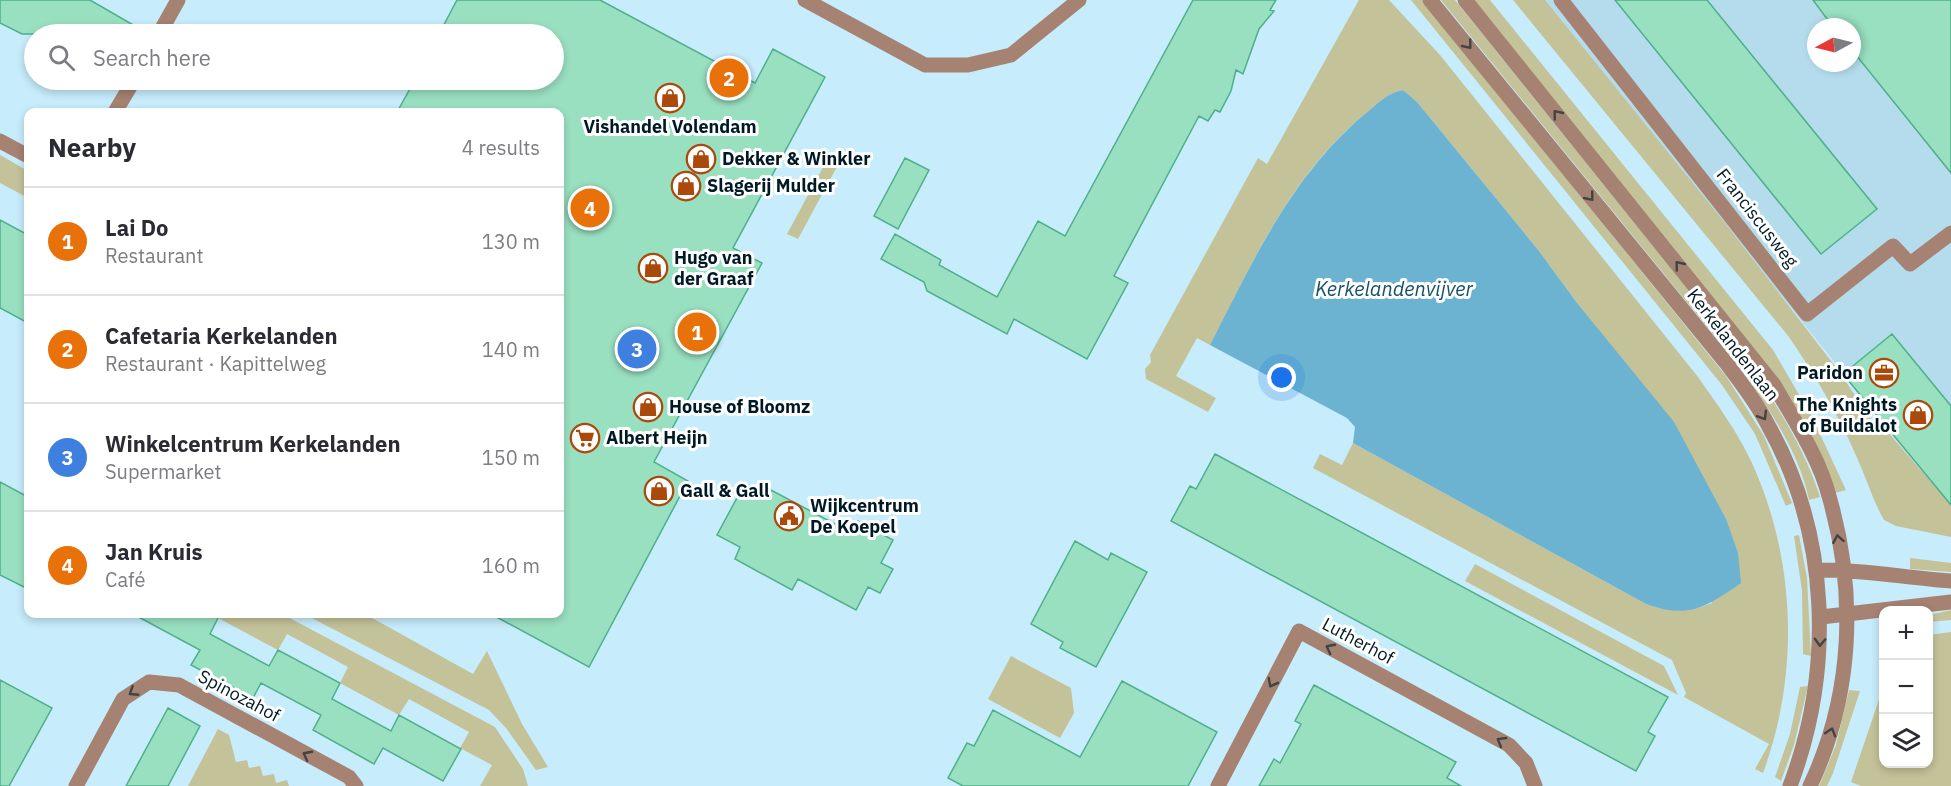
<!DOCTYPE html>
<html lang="en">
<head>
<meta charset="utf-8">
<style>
  :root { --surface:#fff; --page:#f2f2f3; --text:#2b2b33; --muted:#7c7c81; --line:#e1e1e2; --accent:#d93025 }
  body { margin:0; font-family:"IBM Plex Sans",sans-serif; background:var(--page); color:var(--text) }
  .controls { position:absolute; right:18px; bottom:18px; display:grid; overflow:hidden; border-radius:12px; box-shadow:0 3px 9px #0003 }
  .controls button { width:54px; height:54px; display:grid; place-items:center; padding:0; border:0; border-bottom:2px solid var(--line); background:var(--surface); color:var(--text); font:30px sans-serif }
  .compass { position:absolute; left:1807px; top:18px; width:54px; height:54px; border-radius:50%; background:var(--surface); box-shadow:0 3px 9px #0003; rotate:263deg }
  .you { position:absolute; left:1282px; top:378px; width:21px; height:21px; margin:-15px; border:4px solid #fff; border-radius:50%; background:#1a73e8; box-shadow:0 0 0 9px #1a73e833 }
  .badge { display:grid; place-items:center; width:39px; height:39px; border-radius:50%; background:var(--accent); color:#fff; font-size:20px; font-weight:700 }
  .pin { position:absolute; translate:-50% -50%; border:3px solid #fff; box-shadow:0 2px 6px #0006 }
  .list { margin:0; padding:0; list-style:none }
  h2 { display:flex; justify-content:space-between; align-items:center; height:78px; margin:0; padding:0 24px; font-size:26px }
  h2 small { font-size:20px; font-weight:400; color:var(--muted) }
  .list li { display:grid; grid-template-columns:39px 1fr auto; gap:18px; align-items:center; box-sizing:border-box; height:108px; padding:0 24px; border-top:2px solid var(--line) }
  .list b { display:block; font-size:22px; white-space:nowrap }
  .list p { margin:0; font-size:20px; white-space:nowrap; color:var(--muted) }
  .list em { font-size:20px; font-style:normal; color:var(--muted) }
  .icon { flex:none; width:33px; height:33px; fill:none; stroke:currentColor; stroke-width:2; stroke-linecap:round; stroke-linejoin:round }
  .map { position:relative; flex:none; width:1951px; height:786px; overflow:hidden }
  .search { position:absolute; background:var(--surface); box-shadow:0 3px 9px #0003; left:24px; top:24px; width:540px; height:66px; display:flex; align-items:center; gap:15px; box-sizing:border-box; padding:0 21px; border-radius:33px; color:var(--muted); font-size:22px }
  .panel { position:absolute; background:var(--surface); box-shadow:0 3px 9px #0003; left:24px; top:108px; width:540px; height:510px; border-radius:12px }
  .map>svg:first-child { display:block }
  .built { fill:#b4dced; fill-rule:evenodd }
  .green { fill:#c4c299 }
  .water { fill:#6bb3d0 }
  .building { fill:#99e0c1; stroke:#4eb08b; stroke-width:1.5 }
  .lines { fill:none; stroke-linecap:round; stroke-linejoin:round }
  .minor { stroke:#a58272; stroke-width:15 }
  .oneway { stroke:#424444 }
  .labels { text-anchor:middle; stroke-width:6; stroke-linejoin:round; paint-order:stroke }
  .poi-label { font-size:18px; font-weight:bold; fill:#001a25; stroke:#fff; text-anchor:start }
  .street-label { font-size:18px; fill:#001a25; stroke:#fff }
  .water-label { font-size:20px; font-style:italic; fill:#165267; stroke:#fff }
</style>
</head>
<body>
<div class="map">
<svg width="1951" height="786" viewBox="0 0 1951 786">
  <rect width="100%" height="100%" fill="#c7ecfb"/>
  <path class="built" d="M1542 0H1951V506L1833 360ZM1816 27H1852V63H1816Z"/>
  <path class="green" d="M1359 0H1389L1440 55 1698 377C1717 404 1737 431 1751 461 1796 558 1800 673 1763 773L1755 769 1769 744 1684 697 1686 693 1672 660 1313 468 1320 454 1342 465 1353 443 1646 604C1671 612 1687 613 1712 603L1577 303 1539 251 1417 102 1403 90C1387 93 1377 104 1365 114 1290 176 1254 260 1210 345L1197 338 1176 376 1216 398 1208 412 1146 379 1145 369 1151 362 1150 355 1258 158 1267 164Z
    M1411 0H1422L1726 376 1764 436 1792 503 1786 506 1755 434 1722 385Z
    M1441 0H1455L1752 369C1780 410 1805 450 1820 497L1809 500C1799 450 1767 406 1738 365Z
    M1473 0H1490L1773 350 1812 417 1846 490 1835 493 1777 379Z
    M1513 0H1545L1725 223 1838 370 1877 428 1880 423 1951 505V537L1896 526 1884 520C1873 501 1867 480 1858 460 1840 417 1815 375 1789 337Z
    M0 155 28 171V198L0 183Z
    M828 158 839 163 798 239 787 234Z
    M1799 535 1807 578 1811 656 1803 654 1802 591 1794 536Z
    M1910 558 1951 563V572L1910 569Z
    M1475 564 1664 666 1678 695 1465 581Z
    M1951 610V620L1929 622V615Z
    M220 614H282L495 727 523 769 528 786H480L492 765 460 748 469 732 409 699 399 715 340 683 348 667 287 634 278 650 218 618Z
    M304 614H365L473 674 487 651 522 724 548 767 536 770 506 728 489 710Z
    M1951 632V786H1861L1851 782 1883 688 1884 764H1928L1929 635Z
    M1011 656 1071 688 1074 713 1060 738 988 699Z
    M1808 686 1794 745 1781 781 1775 777 1790 734 1800 687Z
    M1849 690 1860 691 1833 773 1827 786H1819L1836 745Z
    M218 729 229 735 236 762 247 760 249 768 260 766 263 776 274 774 276 783 287 780 289 786H188Z"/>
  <path class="water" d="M1403 90 1417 102 1539 251 1577 303 1674 422 1726 519 1738 553 1741 583C1705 608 1689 619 1646 604L1353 443 1355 427 1347 418 1210 345C1253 261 1291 176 1365 114 1377 104 1387 93 1403 90Z"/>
  <path class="building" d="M0 0H90L149 34H22L0 23Z
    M457 0H600L755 83 773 49 825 77 733 248 762 263 654 462 688 481 589 667 491 614H560V112H397L415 80H554V34H439Z
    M1193 0H1276L1270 10 1274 11 1259 29 1243 74 1236 70 1231 91 1220 112 1215 110 1208 121 1199 116 1114 276 1128 283 1087 359 1014 319 1007 334 927 291 924 282 881 259 895 234 941 260 939 265 997 297 1038 221 1065 236Z
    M1615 0H1707L1877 209 1821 254Z
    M1813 0H1951V173L1852 50V27H1833Z
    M905 158 929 170 898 229 874 216Z
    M0 220 28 235V323L0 308Z
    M1892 334 1951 406V505L1843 374Z
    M1215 454 1668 697 1648 732 1655 736 1636 771 1171 521 1190 486 1196 489Z
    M0 482 28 497V589L0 575Z
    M745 483 768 496 771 490 852 533 858 521 893 540 881 563 893 569 880 593 868 587 856 610 798 579 792 590 735 559 740 547 717 535Z
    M1075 541 1108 560 1111 553 1147 572 1096 667 1060 648 1063 642 1031 624Z
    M133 614H220L210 634 269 666 278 650 340 683 332 699 391 731 399 715 461 749 443 781 383 748 374 764 313 730 321 715 261 683 253 698 191 665 200 650Z
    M0 680 52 708 9 786H0Z
    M1122 681 1217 732 1188 786H963L948 778 967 743 974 746 993 710 1080 757Z
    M1314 685 1456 762 1447 778 1461 786H1259L1274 759 1280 763 1301 724 1295 721Z
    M168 708 200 726 168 786H126Z"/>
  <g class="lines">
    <path class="minor" d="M805 0 925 65H968L1011 55 1079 0
      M1430 0 1727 364C1742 384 1757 403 1768 425 1830 535 1834 669 1790 786
      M1465 0 1774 385C1794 420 1819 457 1829 496 1857 593 1853 695 1810 786
      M1561 0 1807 314 1893 246 1910 264 1951 233
      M159 34 178 0
      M115 112 134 80
      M0 141 28 156
      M1817 570C1861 569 1906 578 1951 581
      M1821 617 1951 602
      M76 786 123 699 149 682 179 685 349 777 356 786
      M1218 786 1299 631 1509 745 1526 763 1535 786"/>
  </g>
  <defs><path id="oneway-chevron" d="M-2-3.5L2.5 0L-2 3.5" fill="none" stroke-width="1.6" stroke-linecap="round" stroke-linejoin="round" transform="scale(1.5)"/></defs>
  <g class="oneway">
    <use href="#oneway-chevron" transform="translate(1468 45) rotate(51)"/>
    <use href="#oneway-chevron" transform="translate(1557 114) rotate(-129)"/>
    <use href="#oneway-chevron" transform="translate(1590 197) rotate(51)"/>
    <use href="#oneway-chevron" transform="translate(1679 265) rotate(-129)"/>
    <use href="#oneway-chevron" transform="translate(1763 416) rotate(58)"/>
    <use href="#oneway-chevron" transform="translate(1838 539) rotate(-100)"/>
    <use href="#oneway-chevron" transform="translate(1820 642) rotate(92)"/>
    <use href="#oneway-chevron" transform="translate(1330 648) rotate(-152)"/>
    <use href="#oneway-chevron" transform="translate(1272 683) rotate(118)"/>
    <use href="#oneway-chevron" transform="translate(133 692) rotate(147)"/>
    <use href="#oneway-chevron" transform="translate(1831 732) rotate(-73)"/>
    <use href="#oneway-chevron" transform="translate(1501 741) rotate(-150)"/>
    <use href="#oneway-chevron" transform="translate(307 755) rotate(-152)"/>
  </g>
  <defs>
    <g id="shop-ring" transform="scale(1.5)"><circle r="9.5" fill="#fff" stroke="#ab490b" stroke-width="1.5"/><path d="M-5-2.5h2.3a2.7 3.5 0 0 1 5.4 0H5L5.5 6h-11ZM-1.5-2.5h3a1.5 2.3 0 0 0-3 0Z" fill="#ab490b"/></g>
    <g id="office-ring" transform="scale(1.5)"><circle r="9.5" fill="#fff" stroke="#ab490b" stroke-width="1.5"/><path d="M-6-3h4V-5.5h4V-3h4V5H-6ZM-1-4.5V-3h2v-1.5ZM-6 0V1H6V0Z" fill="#ab490b"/></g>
    <g id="supermarket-ring" transform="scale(1.5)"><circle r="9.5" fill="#fff" stroke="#ab490b" stroke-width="1.5"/><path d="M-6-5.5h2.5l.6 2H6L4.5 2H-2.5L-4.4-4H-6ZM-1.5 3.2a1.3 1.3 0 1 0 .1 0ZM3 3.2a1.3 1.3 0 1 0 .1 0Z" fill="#ab490b"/></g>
    <g id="civic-ring" transform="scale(1.5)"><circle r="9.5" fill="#fff" stroke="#ab490b" stroke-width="1.5"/><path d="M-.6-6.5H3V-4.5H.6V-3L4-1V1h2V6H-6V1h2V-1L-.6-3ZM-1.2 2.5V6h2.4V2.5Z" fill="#ab490b"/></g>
  </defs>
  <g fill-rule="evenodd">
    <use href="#shop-ring" x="670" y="98"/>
    <use href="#shop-ring" x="701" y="159"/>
    <use href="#shop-ring" x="686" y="186"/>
    <use href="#shop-ring" x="653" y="268"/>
    <use href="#office-ring" x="1884" y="373"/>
    <use href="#shop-ring" x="648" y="407"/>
    <use href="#shop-ring" x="1918" y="415"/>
    <use href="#supermarket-ring" x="585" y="438"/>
    <use href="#shop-ring" x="659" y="491"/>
    <use href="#civic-ring" x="789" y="516"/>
  </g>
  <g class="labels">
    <g class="poi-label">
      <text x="670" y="133" text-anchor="middle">Vishandel Volendam</text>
      <text x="722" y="165">Dekker &amp; Winkler</text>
      <text x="707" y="192">Slagerij Mulder</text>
      <text x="674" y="264">Hugo van<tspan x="674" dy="21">der Graaf</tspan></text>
      <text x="1863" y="379" text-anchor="end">Paridon</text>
      <text x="1897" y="411" text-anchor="end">The Knights<tspan x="1897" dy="21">of Buildalot</tspan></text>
      <text x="669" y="413">House of Bloomz</text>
      <text x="606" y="444">Albert Heijn</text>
      <text x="680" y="497">Gall &amp; Gall</text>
      <text x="810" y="512">Wijkcentrum<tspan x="810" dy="21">De Koepel</tspan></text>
    </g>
    <g class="street-label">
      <text transform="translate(1757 218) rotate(52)" y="6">Franciscusweg</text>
      <text transform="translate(1733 345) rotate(52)" y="6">Kerkelandenlaan</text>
      <text transform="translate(1358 641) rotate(28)" y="6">Lutherhof</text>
      <text transform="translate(239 696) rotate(28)" y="6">Spinozahof</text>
    </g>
    <g class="water-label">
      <text x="1394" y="296">Kerkelandenvijver</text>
    </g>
  </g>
</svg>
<div class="controls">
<button>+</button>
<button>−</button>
<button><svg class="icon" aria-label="layers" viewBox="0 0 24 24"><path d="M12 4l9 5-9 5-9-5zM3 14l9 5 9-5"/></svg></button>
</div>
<svg class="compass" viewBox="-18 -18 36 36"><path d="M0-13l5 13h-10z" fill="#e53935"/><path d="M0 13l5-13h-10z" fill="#7c7c81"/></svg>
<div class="you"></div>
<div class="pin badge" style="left:697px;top:332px;background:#e8710a">1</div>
<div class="pin badge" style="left:729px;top:78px;background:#e8710a">2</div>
<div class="pin badge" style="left:637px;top:349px;background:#3f7fe0">3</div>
<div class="pin badge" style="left:590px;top:208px;background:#e8710a">4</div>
<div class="search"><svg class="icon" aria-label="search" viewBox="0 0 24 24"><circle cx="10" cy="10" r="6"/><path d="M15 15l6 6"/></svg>Search here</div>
<section class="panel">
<h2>Nearby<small>4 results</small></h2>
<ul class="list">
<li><span class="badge" style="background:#e8710a">1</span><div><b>Lai Do</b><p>Restaurant</p></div><em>130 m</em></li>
<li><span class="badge" style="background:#e8710a">2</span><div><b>Cafetaria Kerkelanden</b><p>Restaurant · Kapittelweg</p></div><em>140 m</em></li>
<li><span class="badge" style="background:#3f7fe0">3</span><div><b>Winkelcentrum Kerkelanden</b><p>Supermarket</p></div><em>150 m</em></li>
<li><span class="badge" style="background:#e8710a">4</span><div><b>Jan Kruis</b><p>Café</p></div><em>160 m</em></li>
</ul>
</section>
</div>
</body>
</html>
